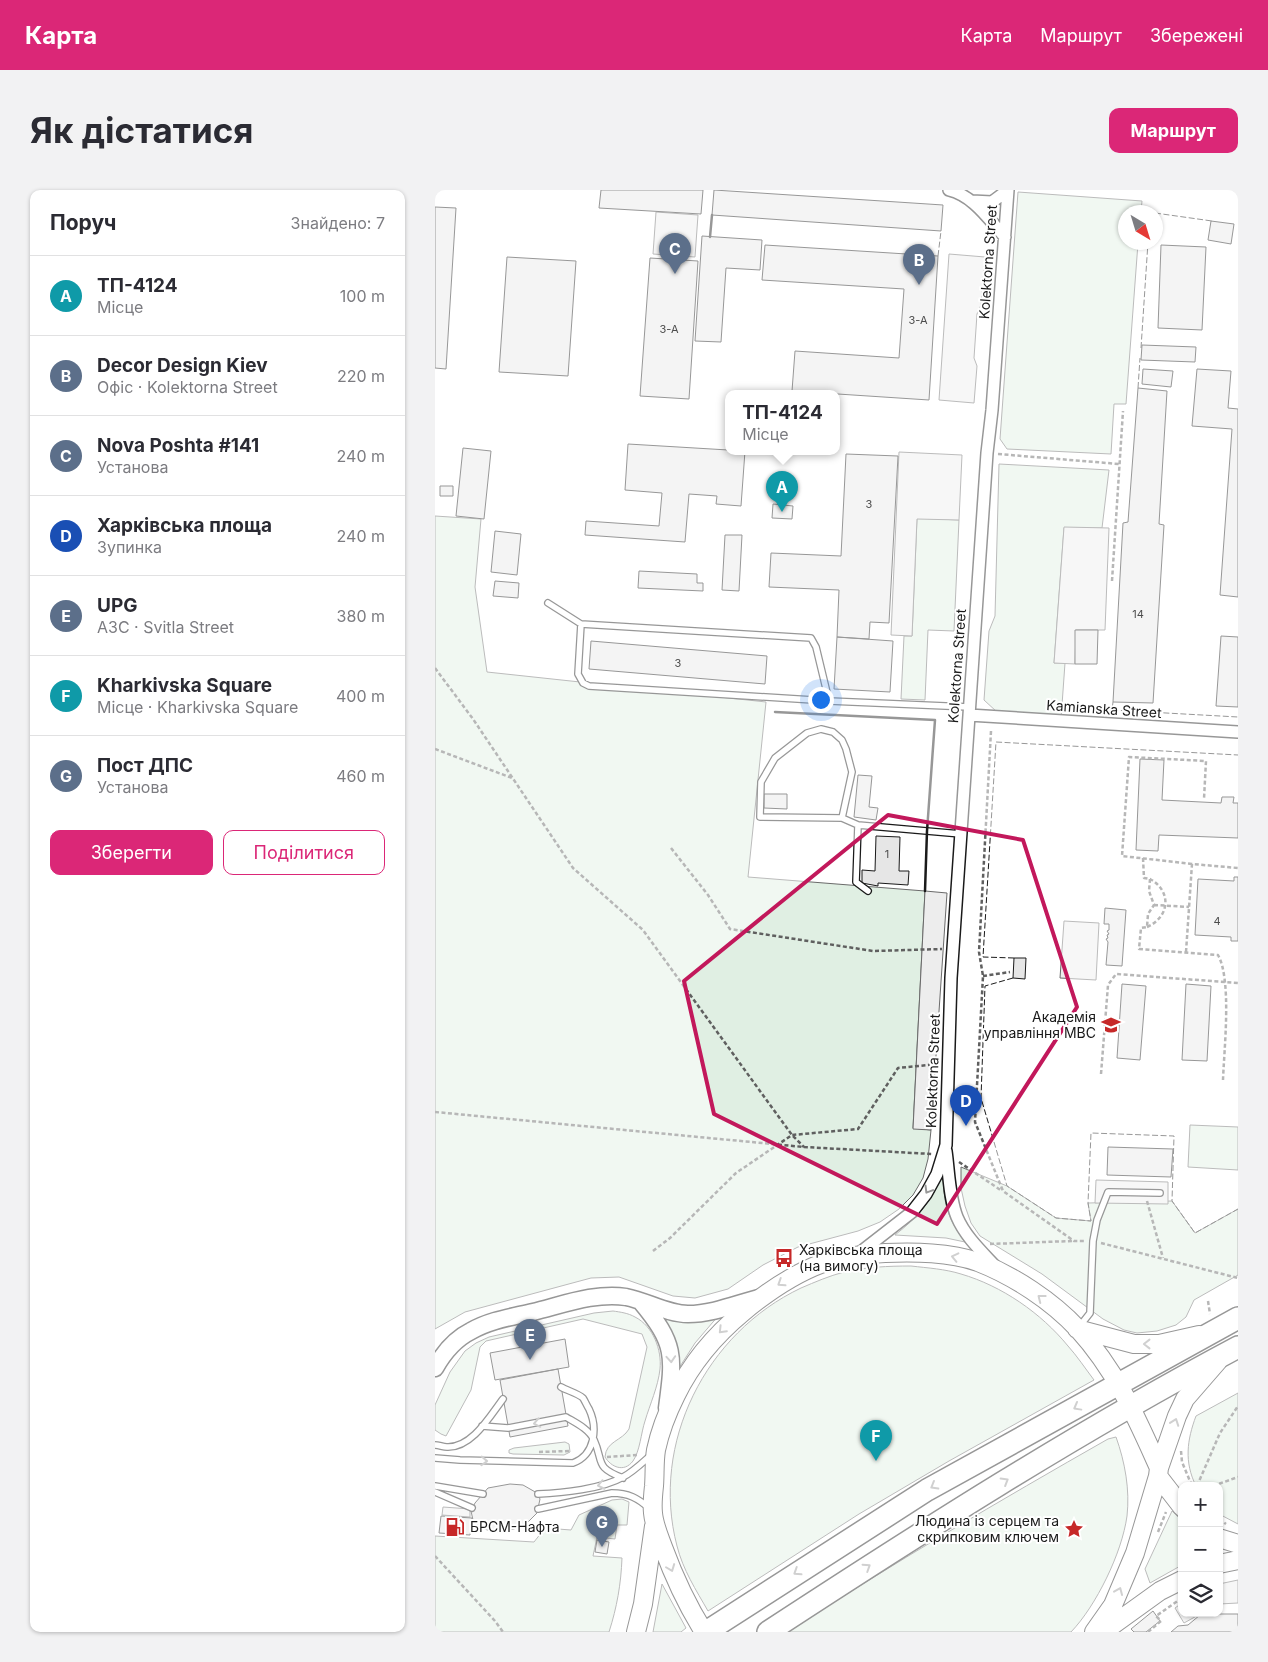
<!DOCTYPE html>
<html lang="uk">
<head>
<meta charset="utf-8">
<style>
  :root { --surface:#fff; --page:#f2f2f3; --text:#2b2b33; --muted:#7c7c81; --line:#e1e1e2; --accent:#db2777 }
  body { margin:0; font-family:Inter,sans-serif; background:var(--page); color:var(--text) }
  .controls { position:absolute; right:15px; bottom:15px; display:grid; overflow:hidden; border-radius:10px; box-shadow:0 1px 4px #0004 }
  .controls button { width:45px; height:45px; display:grid; place-items:center; padding:0; border:0; border-bottom:1px solid var(--line); background:var(--surface); color:var(--text); font:25px sans-serif }
  .compass { position:absolute; left:683px; top:15px; width:45px; height:45px; border-radius:50%; background:var(--surface); box-shadow:0 1px 4px #0004; rotate:142deg }
  .you { position:absolute; left:385px; top:509px; width:18px; height:18px; margin:-12px; border:4px solid #fff; border-radius:50%; background:#1a73e8; box-shadow:0 0 0 8px #1a73e833 }
  .badge { display:grid; place-items:center; width:32px; height:32px; border-radius:50%; background:var(--accent); color:#fff; font-size:16px; font-weight:700 }
  .pin { position:absolute; translate:-50% -41px; filter:drop-shadow(0 1px 2px #0008) }
  .pin::after { content:''; position:absolute; top:26px; width:18px; height:15px; background:inherit; clip-path:polygon(0 0,100% 0,50% 100%) }
  .popup { position:absolute; left:290px; top:200px; width:115px; height:65px; box-sizing:border-box; display:grid; place-content:center; border-radius:10px; background:var(--surface); filter:drop-shadow(0 1px 4px #0005); font-size:16px; white-space:nowrap; color:var(--muted) }
  .popup b { font-size:19px; color:var(--text) }
  .popup::after { content:''; position:absolute; left:50%; top:100%; margin-left:-10px; border:10px solid transparent; border-top-color:var(--surface) }
  .list { margin:0; padding:0; list-style:none }
  h2 { display:flex; justify-content:space-between; align-items:center; height:65px; margin:0; padding:0 20px; font-size:21px }
  h2 small { font-size:16px; font-weight:400; color:var(--muted) }
  .list li { display:grid; grid-template-columns:32px 1fr auto; gap:15px; align-items:center; box-sizing:border-box; height:80px; padding:0 20px; border-top:1px solid var(--line) }
  .list b { display:block; font-size:19px; white-space:nowrap }
  .list p { margin:0; font-size:16px; white-space:nowrap; color:var(--muted) }
  .list em { font-size:16px; font-style:normal; color:var(--muted) }
  .actions { display:flex; gap:10px; padding:15px 20px }
  .actions a { flex:1; padding:11px 0; border:1px solid var(--accent); border-radius:10px; text-align:center; font-size:18px; color:var(--accent) }
  .actions .main { background:var(--accent); color:#fff }
  .icon { flex:none; width:28px; height:28px; fill:none; stroke:currentColor; stroke-width:2; stroke-linecap:round; stroke-linejoin:round }
  .map { position:relative; flex:none; width:803px; height:1442px; overflow:hidden; border-radius:10px }
  header { display:flex; align-items:center; gap:30px; box-sizing:border-box; height:70px; padding:0 25px; background:var(--accent); color:#fff }
  header strong { font-size:24px }
  nav { display:flex; gap:28px; margin-inline-start:auto; font-size:18px }
  .intro { display:flex; align-items:center; justify-content:space-between; box-sizing:border-box; height:120px; padding:0 30px }
  h1 { margin:0; font-size:35px }
  .button { padding:12px 22px; border-radius:10px; background:var(--accent); color:#fff; font-size:18px; font-weight:700 }
  main { display:flex; gap:30px; padding:0 30px }
  aside { flex:1; background:var(--surface); border-radius:10px; box-shadow:0 1px 4px #0004 }
  .map>svg:first-child { display:block }
  .green { fill:#e0efe3; stroke:#6a6a6a }
  .parking { fill:#ededed; stroke:#6a6a6a }
  .building { fill:#e6e6e6; stroke:#1a1a1a }
  .lines { fill:none; stroke-linecap:round; stroke-linejoin:round }
  .lane-casing { stroke:#1a1a1a; stroke-width:8 }
  .street-casing { stroke:#1a1a1a; stroke-width:14 }
  .secondary-casing { stroke:#1a1a1a; stroke-width:19 }
  .primary-casing { stroke:#1a1a1a; stroke-width:20 }
  .highway-casing { stroke:#1a1a1a; stroke-width:24 }
  .path { stroke:#5f5f5f; stroke-width:2.5; stroke-dasharray:4 2.5; stroke-linecap:butt }
  .lane { stroke:#fff; stroke-width:5.5 }
  .street { stroke:#fff; stroke-width:11 }
  .secondary { stroke:#fff; stroke-width:16 }
  .primary { stroke:#fff; stroke-width:18 }
  .highway { stroke:#fff; stroke-width:21 }
  .fence { stroke:#1a1a1a; stroke-width:1; stroke-dasharray:6 2.5; stroke-linecap:butt }
  .wall { stroke:#1a1a1a; stroke-width:2.5 }
  .oneway { stroke:#989898 }
  .marked { fill:none; stroke:#c2185b; stroke-width:4; stroke-linejoin:round }
  .labels { text-anchor:middle; stroke-width:4; stroke-linejoin:round; paint-order:stroke }
  .number-label { font-size:11px; fill:#4d4d4d }
  .street-label { font-size:14px; fill:#1a1a1a; stroke:#fff }
  .poi-label { font-size:14px; fill:#1a1a1a; stroke:#fff; text-anchor:end }
</style>
</head>
<body>
<header>
<strong>Карта</strong>
<nav><a>Карта</a><a>Маршрут</a><a>Збережені</a></nav>
</header>
<div class="intro"><h1>Як дістатися</h1><a class="button">Маршрут</a></div>
<main>
<aside>
<h2>Поруч<small>Знайдено: 7</small></h2>
<ul class="list">
<li><span class="badge" style="background:#0f9aa8">A</span><div><b>ТП-4124</b><p>Місце</p></div><em>100 m</em></li>
<li><span class="badge" style="background:#5c6f8a">B</span><div><b>Decor Design Kiev</b><p>Офіс · Kolektorna Street</p></div><em>220 m</em></li>
<li><span class="badge" style="background:#5c6f8a">C</span><div><b>Nova Poshta #141</b><p>Установа</p></div><em>240 m</em></li>
<li><span class="badge" style="background:#1a4fb4">D</span><div><b>Харківська площа</b><p>Зупинка</p></div><em>240 m</em></li>
<li><span class="badge" style="background:#5c6f8a">E</span><div><b>UPG</b><p>АЗС · Svitla Street</p></div><em>380 m</em></li>
<li><span class="badge" style="background:#0f9aa8">F</span><div><b>Kharkivska Square</b><p>Місце · Kharkivska Square</p></div><em>400 m</em></li>
<li><span class="badge" style="background:#5c6f8a">G</span><div><b>Пост ДПС</b><p>Установа</p></div><em>460 m</em></li>
</ul>
<div class="actions"><a class="main">Зберегти</a><a>Поділитися</a></div>
</aside>
<div class="map">
<svg width="803" height="1442" viewBox="0 0 803 1442">
  <rect width="100%" height="100%" fill="#fff"/>
  <path class="green" d="M583 2 707 11 706 22H690V52L703 53 691 214H679L676 264 572 259 565 249Z
    M564 274 674 280 667 338H629L619 473H630L626 529 562 522 549 510 554 441 560 426Z
    M0 326 46 329 40 397 52 482 331 512 313 687 490 701 478 938 496 940 493 969 488 988 478 1005 464 1019 445 1032 423 1041 363 1057 328 1075 293 1099 260 1108 238 1106 184 1087 156 1088 30 1122 0 1139Z
    M482 328 524 330 519 441 493 440 490 510 466 509 469 446H477Z
    M755 935 803 937V980L753 977Z
    M526 977 572 996 621 1028 656 1031 653 1013 737 1011 760 1043 803 1019V1085L759 1110 751 1127 741 1135 722 1141 702 1143 689 1140 668 1129 607 1084 545 1046 536 1033 530 1016 526 998Z
    M508 984C509 1015 512 1027 530 1052L511 1048 460 1045C483 1027 496 1012 508 984Z
    M476 1076C493 1078 510 1079 526 1084 567 1096 606 1123 633 1156 642 1166 650 1178 659 1190L514 1271 424 1324 273 1421C261 1400 248 1380 242 1356 215 1253 271 1143 366 1098 380 1092 394 1086 409 1082 431 1077 453 1076 476 1076Z
    M178 1121C185 1122 193 1123 200 1127 218 1136 227 1160 225 1179 223 1197 215 1214 210 1231 206 1243 205 1261 198 1271 189 1283 176 1277 170 1267 171 1251 187 1251 194 1239L212 1157 207 1144 148 1129 51 1151 45 1157 36 1200 11 1246 6 1244 0 1240V1215L15 1182 30 1161 41 1153 54 1147 159 1123Z
    M226 1125H284L260 1153 244 1178C243 1157 238 1142 226 1125Z
    M803 1203V1334L784 1324V1296H761C749 1272 752 1250 761 1226Z
    M681 1247C690 1272 695 1300 692 1326 687 1363 661 1416 636 1442H352C457 1374 564 1311 673 1249Z
    M130 1252 134 1254 135 1262 129 1265 78 1264 74 1263V1260L79 1258Z
    M187 1309 194 1312 192 1335H182L180 1349 162 1347 158 1366 187 1368C186 1394 182 1417 174 1442H0V1346L99 1352 110 1338 136 1340 144 1325 177 1310Z
    M737 1321 747 1331V1375L715 1393 710 1379Z
    M227 1394 251 1438 246 1442H218Z"/>
  <path class="parking" d="M221 22 263 25 260 67 218 64Z
    M514 64 550 67 546 115 542 124 539 168 542 176 539 213 504 210Z
    M464 262 527 265 524 330 482 329 477 446 456 445Z
    M629 337 674 338 670 440H641L640 474 619 473Z
    M490 701 512 703 496 940 478 939Z
    M629 731 664 733 661 790 625 788Z
    M661 990 733 992V1014L660 1013Z
    M8 1317 35 1319V1327L7 1325Z
    M803 1390V1413L784 1414V1394Z
    M747 1413V1423H767L749 1433 740 1418Z"/>
  <path class="building" d="M166 0H268L266 24 164 18Z
    M279 0 508 15 506 41 277 25Z
    M0 17 21 18 11 179 0 178Z
    M776 31 799 34 796 54 773 50Z
    M267 46 327 50 325 80 291 78 286 152 260 151Z
    M330 55 503 66 494 210 357 201 360 161 464 168 469 99 327 90Z
    M726 55 771 57 767 140 723 138Z
    M72 67 141 71 133 186 64 182Z
    M215 68 263 71 254 209 205 206Z
    M707 155 761 157 760 172 706 170Z
    M708 179 738 181 736 197 707 194Z
    M762 179 796 181 793 218 803 219V407L785 405 797 239 757 236Z
    M703 198 732 201 724 334 729 335 718 513 678 512 688 333 693 332Z
    M193 254 310 261 306 316 281 314 282 306 254 304 250 352 150 345 151 331 224 336 227 303 190 300Z
    M28 258 56 261 49 329 21 326Z
    M411 264 463 266 454 433 435 432 434 449 402 447 404 400 334 397 336 363 406 366Z
    M5 296H18V306H5Z
    M338 314 358 316 357 329 337 328Z
    M60 341 86 344 82 385 56 382Z
    M290 345H307L304 401 287 400Z
    M204 381 262 384V393H268V401L203 398Z
    M60 391 84 393 83 408 58 406Z
    M640 440H663L662 474H640Z
    M786 446 803 447V517L781 516Z
    M402 447 458 451 455 502 399 499Z
    M156 451 332 466 330 494 154 479Z
    M705 569 729 570 727 610 786 613 787 607H799L798 613H803V648L724 645 723 661 701 660Z
    M423 585 437 586 434 617 443 618 441 630 419 627Z
    M329 604H352V619L329 618Z
    M441 646 465 647 464 681H474L473 695 443 693V696L427 693V680L440 681Z
    M799 687H803V751H796V747L760 745 763 689 799 691Z
    M670 718 691 720 687 776 671 775 673 752 671 749 673 748 672 745 674 744 672 741 674 740V734H669Z
    M579 768H591L590 789 578 788Z
    M687 794 711 796 705 870 682 868Z
    M751 794 776 796 772 871 747 870Z
    M673 957 738 959 736 987 672 985Z
    M130 1149 134 1177 60 1190 55 1163Z
    M123 1179 133 1236 75 1247 65 1190Z
    M75 1294 88 1295 102 1303 105 1309 102 1323 93 1332 79 1339 61 1342 45 1338 38 1330 36 1321 40 1313 53 1298Z
    M6 1326 37 1328 35 1345 4 1343Z
    M162 1350 174 1352 172 1364 160 1362Z
    M718 1421 725 1431 711 1442H699L696 1439Z
    M770 1424H803V1442H736L743 1436 753 1435 765 1425Z"/>
  <g class="lines">
    <g class="lane-casing">
      <path id="lane" d="M113 413 146 434 376 448 381 457 394 511 534 517
        M146 434 143 484 148 493 154 496 394 511
        M407 628 417 582 411 559 407 550 398 542 386 539 372 543 340 568 326 592 325 627 407 628 423 635 526 644
        M423 635 421 692 433 701
        M644 1137 655 1123 658 1051 662 1030 673 1002 725 1003
        M47 1236 73 1238 131 1227C141 1233 154 1239 159 1250 169 1272 159 1277 188 1288
        M0 1255C4 1255 8 1257 12 1257 37 1258 55 1226 68 1209
        M0 1268 25 1270 138 1273C160 1265 163 1238 154 1219 152 1216 150 1211 148 1208 142 1203 133 1201 126 1197
        M0 1296 48 1304
        M0 1302 37 1318
        M103 1304C127 1303 167 1299 188 1287 198 1282 207 1273 216 1265
        M103 1319 177 1303C193 1303 203 1308 215 1319"/>
    </g>
    <g class="street-casing">
      <path id="street" d="M514 0C539 6 554 30 570 47
        M537 11 557 12 573 0
        M534 525 803 542
        M511 961C514 982 514 1007 522 1027 530 1046 546 1061 560 1076
        M423 1064 477 1022 491 1004 502 984 511 955 516 788 552 263 557 220 573 0"/>
    </g>
    <g class="secondary-casing">
      <path id="secondary" d="M206 1112C241 1154 239 1166 232 1218
        M0 1178C9 1162 20 1149 36 1141 55 1130 77 1127 98 1122 127 1115 161 1102 191 1107 212 1111 232 1124 253 1124 277 1124 301 1114 324 1108"/>
    </g>
    <g class="primary-casing">
      <path id="primary" d="M642 1139 699 1154H724L764 1145
        M724 1278 742 1226 750 1209 783 1171
        M723 1286 747 1317
        M784 1348 803 1354
        M784 1374 803 1370
        M201 1442 208 1414 219 1336
        M269 1442C252 1415 239 1387 228 1357 224 1346 219 1335 218 1323 217 1314 218 1305 219 1296 220 1284 219 1272 221 1260 225 1241 232 1223 241 1205 257 1172 279 1146 308 1122 332 1102 358 1084 388 1073 408 1067 428 1064 450 1063 480 1062 514 1062 543 1072 579 1086 617 1111 643 1139 682 1182 701 1227 724 1278L723 1286 700 1363 678 1415 659 1442
        M668 1442 725 1401 747 1390"/>
    </g>
    <g class="highway-casing">
      <path id="highway" d="M271 1442 492 1300 803 1128
        M333 1442C486 1342 641 1243 803 1157"/>
    </g>
    <path class="path" d="M563 264 684 274
      M677 391 688 221
      M0 478 38 529 138 678 208 740 357 945 369 957
      M556 541 544 762 548 786 540 932 568 1001 639 1051H649
      M0 559 77 588
      M236 658 273 705 295 739 438 761 507 759
      M708 668 709 688 715 689 714 701 719 715 713 724 712 737 706 738 704 759 783 765C797 790 789 860 788 890
      M757 674 687 666 694 567 771 571 769 609
      M719 715 754 717
      M712 737C735 727 737 701 715 689
      M751 762 757 674 803 678
      M548 786 575 782
      M666 884 673 795 681 784 803 793
      M0 922 369 957 497 964
      M524 972 567 1001
      M712 1011 728 1068
      M666 1053 803 1088
      M555 1054 637 1051
      M218 1061 235 1048 301 983 357 945 423 939 463 878 503 874
      M773 1111 775 1124
      M746 1261 747 1272 757 1296
      M104 1262 135 1261
      M172 1267 202 1265
      M762 1296 785 1243 803 1216
      M778 1296 803 1287
      M784 1329 791 1334
      M723 1342 731 1322
      M0 1366 60 1431 68 1442
      M713 1442 726 1431 721 1426 747 1408"/>
    <use href="#lane" class="lane"/>
    <use href="#street" class="street"/>
    <use href="#secondary" class="secondary"/>
    <use href="#primary" class="primary"/>
    <use href="#highway" class="highway"/>
    <path class="fence" d="M715 22H716
      M720 23 777 31
      M503 66 506 41
      M706 158 713 52
      M703 198 705 168
      M678 512 677 520 803 527
      M579 768 548 767 561 552 803 565
      M578 788 550 796 546 908 572 996 621 1028 656 1031 653 1013 656 943 739 946 737 1011 760 1043 803 1019"/>
    <path class="wall" d="M275 47 277 25
      M340 522 500 530 492 641 490 701"/>
  </g>
  <defs><path id="oneway-chevron" d="M-2-3.5L2.5 0L-2 3.5" fill="none" stroke-width="1.6" stroke-linecap="round" stroke-linejoin="round" transform="scale(1.25)"/></defs>
  <g class="oneway">
    <use href="#oneway-chevron" transform="translate(493 1000) rotate(121)"/>
    <use href="#oneway-chevron" transform="translate(520 1067) rotate(-167)"/>
    <use href="#oneway-chevron" transform="translate(346 1093) rotate(147)"/>
    <use href="#oneway-chevron" transform="translate(606 1108) rotate(-142)"/>
    <use href="#oneway-chevron" transform="translate(287 1140) rotate(134)"/>
    <use href="#oneway-chevron" transform="translate(712 1154) rotate(180)"/>
    <use href="#oneway-chevron" transform="translate(236 1169) rotate(86)"/>
    <use href="#oneway-chevron" transform="translate(642 1217) rotate(151)"/>
    <use href="#oneway-chevron" transform="translate(740 1232) rotate(-70)"/>
    <use href="#oneway-chevron" transform="translate(102 1233) rotate(169)"/>
    <use href="#oneway-chevron" transform="translate(49 1271) rotate(2)"/>
    <use href="#oneway-chevron" transform="translate(570 1291) rotate(-31)"/>
    <use href="#oneway-chevron" transform="translate(166 1295) rotate(168)"/>
    <use href="#oneway-chevron" transform="translate(499 1296) rotate(150)"/>
    <use href="#oneway-chevron" transform="translate(432 1377) rotate(-33)"/>
    <use href="#oneway-chevron" transform="translate(236 1378) rotate(69)"/>
    <use href="#oneway-chevron" transform="translate(362 1382) rotate(147)"/>
    <use href="#oneway-chevron" transform="translate(684 1401) rotate(-67)"/>
  </g>
  <path d="M0 0H803V1442H0ZM453 625 588 650 642 817 502 1034 279 924 249 791Z" fill="#fff" fill-opacity=".55" fill-rule="evenodd"/>
  <path class="marked" d="M453 625 588 650 642 817 502 1034 279 924 249 791Z"/>
  <defs>
    <g id="university-bare" transform="scale(1.5)"><path d="M0-5L7-2L0 1L-7-2ZM-4 1L0 2.5L4 1V4Q0 6-4 4Z" fill="#c62828" stroke="#fff" stroke-width="2.5" paint-order="stroke"/></g>
    <g id="bus-bare" transform="scale(1.5)"><path d="M-5-6H5V4H4V6H2V4H-2V6H-4V4H-5ZM-3.5-4V0h7V-4ZM-3.5 1.2v1.5H-2V1.2ZM2 1.2v1.5H3.5V1.2Z" fill="#c62828" stroke="#fff" stroke-width="2.5" paint-order="stroke"/></g>
    <g id="fuel-bare" transform="scale(1.5)"><path d="M-5.5-6h7V0h2V4h1.3V-2.5L3-4.5l.8-.8L6-3V5H2.5V1h-1V6h-7ZM-4.2-4.7v3.2H.2V-4.7Z" fill="#c62828" stroke="#fff" stroke-width="2.5" paint-order="stroke"/></g>
    <g id="sight-bare" transform="scale(1.5)"><path d="M0-6L1.8-2.2L6-1.7L2.9 1.2L3.7 5.4L0 3.3L-3.7 5.4L-2.9 1.2L-6-1.7L-1.8-2.2Z" fill="#c62828" stroke="#fff" stroke-width="2.5" paint-order="stroke"/></g>
  </defs>
  <g fill-rule="evenodd">
    <use href="#university-bare" x="676" y="835"/>
    <use href="#bus-bare" x="349" y="1068"/>
    <use href="#fuel-bare" x="20" y="1337"/>
    <use href="#sight-bare" x="639" y="1339"/>
  </g>
  <g class="labels">
    <g class="number-label">
      <text x="483" y="134">3-А</text>
      <text x="234" y="143">3-А</text>
      <text x="434" y="318">3</text>
      <text x="703" y="428">14</text>
      <text x="243" y="477">3</text>
      <text x="452" y="668">1</text>
      <text x="782" y="735">4</text>
    </g>
    <g class="street-label">
      <text transform="translate(553 72) rotate(-86)" y="5">Kolektorna Street</text>
      <text transform="translate(522 476) rotate(-86)" y="5">Kolektorna Street</text>
      <text transform="translate(669 519) rotate(4)" y="5">Kamianska Street</text>
      <text transform="translate(498 881) rotate(-88)" y="5">Kolektorna Street</text>
    </g>
    <g class="poi-label">
      <text x="661" y="832">Академія<tspan x="661" dy="16">управління МВС</tspan></text>
      <text x="364" y="1065" text-anchor="start">Харківська площа<tspan x="364" dy="16">(на вимогу)</tspan></text>
      <text x="624" y="1336">Людина із серцем та<tspan x="624" dy="16">скрипковим ключем</tspan></text>
      <text x="35" y="1342" text-anchor="start">БРСМ-Нафта</text>
    </g>
  </g>
</svg>
<div class="controls">
<button>+</button>
<button>−</button>
<button><svg class="icon" aria-label="layers" viewBox="0 0 24 24"><path d="M12 4l9 5-9 5-9-5zM3 14l9 5 9-5"/></svg></button>
</div>
<svg class="compass" viewBox="-18 -18 36 36"><path d="M0-13l5 13h-10z" fill="#e53935"/><path d="M0 13l5-13h-10z" fill="#7c7c81"/></svg>
<div class="you"></div>
<div class="pin badge" style="left:347px;top:322px;background:#0f9aa8">A</div>
<div class="popup"><b>ТП-4124</b>Місце</div>
<div class="pin badge" style="left:484px;top:95px;background:#5c6f8a">B</div>
<div class="pin badge" style="left:240px;top:84px;background:#5c6f8a">C</div>
<div class="pin badge" style="left:531px;top:936px;background:#1a4fb4">D</div>
<div class="pin badge" style="left:95px;top:1170px;background:#5c6f8a">E</div>
<div class="pin badge" style="left:441px;top:1271px;background:#0f9aa8">F</div>
<div class="pin badge" style="left:167px;top:1357px;background:#5c6f8a">G</div>
</div>
</main>
</body>
</html>
